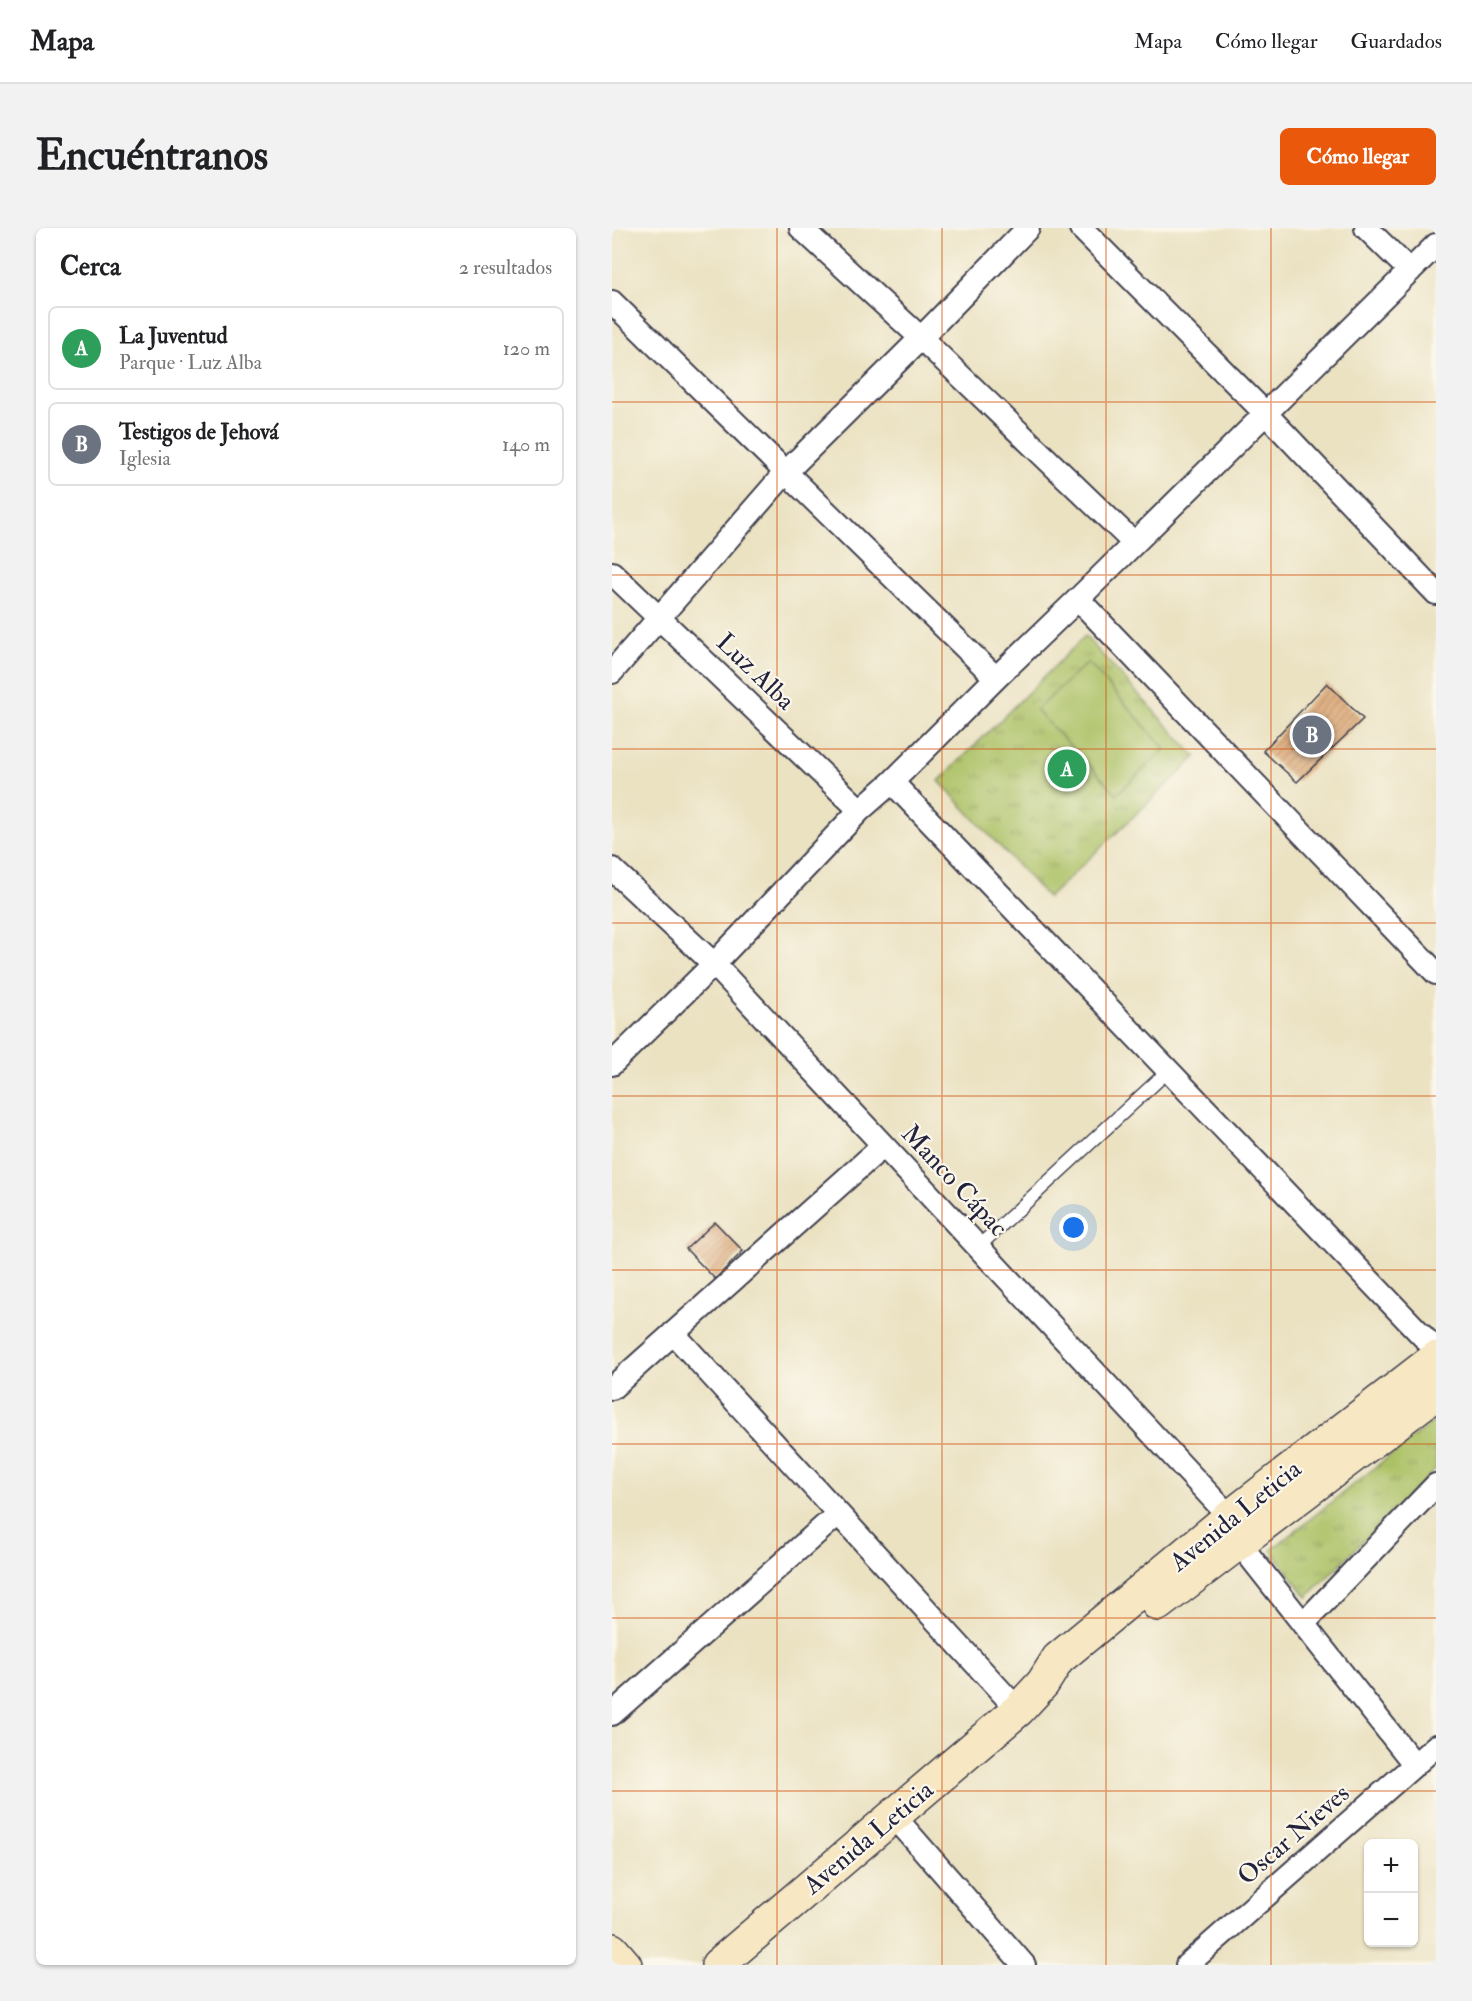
<!DOCTYPE html>
<html lang="es">
<head>
<meta charset="utf-8">
<style>
  :root { --surface:#fff; --page:#f2f2f2; --text:#202124; --muted:#757577; --line:#e0e0e0; --accent:#ea580c }
  body { margin:0; font-family:"IM FELL Double Pica",serif; background:var(--page); color:var(--text) }
  .controls { position:absolute; right:18px; bottom:18px; display:grid; overflow:hidden; border-radius:9px; box-shadow:0 2px 4px #0004 }
  .controls button { width:54px; height:54px; display:grid; place-items:center; padding:0; border:0; border-bottom:2px solid var(--line); background:var(--surface); color:var(--text); font:30px sans-serif }
  .you { position:absolute; left:462px; top:1000px; width:21px; height:21px; margin:-15px; border:4px solid #fff; border-radius:50%; background:#1a73e8; box-shadow:0 0 0 9px #1a73e833 }
  .badge { display:grid; place-items:center; width:39px; height:39px; border-radius:50%; background:var(--accent); color:#fff; font-size:20px; font-weight:700 }
  .pin { position:absolute; translate:-50% -50%; border:3px solid #fff; box-shadow:0 2px 6px #0006 }
  .list { margin:0; padding:0; list-style:none }
  h2 { display:flex; justify-content:space-between; align-items:center; height:78px; margin:0; padding:0 24px; font-size:26px }
  h2 small { font-size:20px; font-weight:400; color:var(--muted) }
  .list li { display:grid; grid-template-columns:39px 1fr auto; gap:18px; align-items:center; box-sizing:border-box; height:84px; margin:0 12px 12px; padding:0 12px; border:2px solid var(--line); border-radius:9px }
  .list b { display:block; font-size:22px; white-space:nowrap }
  .list p { margin:0; font-size:20px; white-space:nowrap; color:var(--muted) }
  .list em { font-size:20px; font-style:normal; color:var(--muted) }
  .map { position:relative; flex:none; width:824px; height:1737px; overflow:hidden; border-radius:9px }
  header { display:flex; align-items:center; gap:36px; box-sizing:border-box; height:84px; padding:0 30px; background:var(--surface); border-bottom:2px solid var(--line) }
  header strong { font-size:28px }
  nav { display:flex; gap:33px; margin-inline-start:auto; font-size:21px }
  .intro { display:flex; align-items:center; justify-content:space-between; box-sizing:border-box; height:144px; padding:0 36px }
  h1 { margin:0; font-size:42px }
  .button { padding:15px 27px; border-radius:9px; background:var(--accent); color:#fff; font-size:21px; font-weight:700 }
  main { display:flex; gap:36px; padding:0 36px }
  aside { flex:1; background:var(--surface); border-radius:9px; box-shadow:0 2px 4px #0004 }
  .map>svg:first-child { display:block }
  .park { fill:url(#park-tufts); stroke:#677250; stroke-width:1.5 }
  .garden { fill:#acc165; stroke:#677250; stroke-width:1.5 }
  .building { fill:url(#building-hatch) }
  .lines { fill:none; stroke-linecap:round; stroke-linejoin:round }
  .lane-casing { stroke:#403f4f; stroke-width:15 }
  .street-casing { stroke:#403f4f; stroke-width:26 }
  .secondary-casing { stroke:#403f4f; stroke-width:36 }
  .lane { stroke:#fff; stroke-width:12 }
  .street { stroke:#fff; stroke-width:22 }
  .secondary { stroke:#f7e8c3; stroke-width:33 }
  .grid { fill:none; stroke:#d45411; stroke-width:1.5; stroke-opacity:0.55 }
  .labels { text-anchor:middle; stroke-width:4.5; stroke-linejoin:round; paint-order:stroke }
  .street-label { font-size:26px; fill:#22223b; stroke:#fbf7ec }
</style>
</head>
<body>
<header>
<strong>Mapa</strong>
<nav><a>Mapa</a><a>Cómo llegar</a><a>Guardados</a></nav>
</header>
<div class="intro"><h1>Encuéntranos</h1><a class="button">Cómo llegar</a></div>
<main>
<aside>
<h2>Cerca<small>2 resultados</small></h2>
<ul class="list">
<li><span class="badge" style="background:#2e9e5b">A</span><div><b>La Juventud</b><p>Parque · Luz Alba</p></div><em>120 m</em></li>
<li><span class="badge" style="background:#6b7280">B</span><div><b>Testigos de Jehová</b><p>Iglesia</p></div><em>140 m</em></li>
</ul>
</aside>
<div class="map">
<svg width="824" height="1737" viewBox="0 0 824 1737">
  <defs>
    <pattern id="park-tufts" width="24" height="20" patternUnits="userSpaceOnUse" patternTransform="scale(1.5)"><rect width="24" height="20" fill="#acc165"/><path d="M3 7l-1-3M5 7V3M7 7l1-3M15 17l-1-3M17 17v-4M19 17l1-3" fill="none" stroke="#8c9c54"/></pattern>
    <pattern id="building-hatch" width="6" height="6" patternUnits="userSpaceOnUse" patternTransform="scale(1.5)"><rect width="6" height="6" fill="#deac7c"/><path d="M-1 1l2-2M0 6l6-6M5 7l2-2" fill="none" stroke="#b48c67"/></pattern>
  </defs>
  <rect width="100%" height="100%" fill="#fbf7ec"/>
  <filter id="ink" filterUnits="userSpaceOnUse"><feTurbulence type="fractalNoise" baseFrequency=".0167" numOctaves="2"/><feDisplacementMap in="SourceGraphic" scale="12" xChannelSelector="R" yChannelSelector="G"/><feConvolveMatrix kernelMatrix="1 2 1 2 8 2 1 2 1" color-interpolation-filters="sRGB"/></filter>
  <filter id="wash" filterUnits="userSpaceOnUse"><feTurbulence type="fractalNoise" baseFrequency=".008" numOctaves="4" result="noise"/><feDisplacementMap in="SourceGraphic" scale="24" xChannelSelector="R" yChannelSelector="G"/><feGaussianBlur stdDeviation="1.35" result="paint"/><feColorMatrix in="noise" values="0 0 0 0 0 0 0 0 0 0 0 0 0 0 0 0 0 1.4 0 .05"/><feComposite in="paint" operator="in"/></filter>
  <g filter="url(#wash)">
    <rect width="100%" height="100%" fill="#ebe2c2"/>
    <path class="park" d="M473 408 584 529 436 670 327 553Z
      M824 1191V1241L695 1369 659 1322Z"/>
    <path class="garden" d="M476 434 553 521 505 566 424 482Z"/>
    <g id="blocks">
      <path class="building" d="M715 455 751 491 685 554 651 523Z
        M103 994 131 1023 103 1051 74 1021Z"/>
    </g>
  </g>
  <g filter="url(#ink)">
    <use href="#blocks" fill-opacity="0" stroke="#403f4f" stroke-width="1.5"/>
    <g class="lines">
      <g class="lane-casing">
        <path id="lane" d="M366 1019 556 843"/>
      </g>
      <g class="street-casing">
        <path id="street" d="M189 0 309 110 522 315
          M469 0 653 185 824 365
          M754 0 798 43
          M0 74 384 450
          M0 345 248 582
          M466 371 824 745
          M0 444 174 244 309 110 416 0
          M280 554 824 1122
          M0 641 102 736 618 1289 627 1315 803 1537
          M0 836 102 736 248 582 280 554 384 450 466 371 824 17
          M61 1105 406 1482
          M0 1160 271 918
          M691 1396 824 1257
          M0 1486 226 1286
          M281 1587 412 1737
          M575 1737 824 1518"/>
      </g>
      <g class="secondary-casing">
        <path id="secondary" d="M546 1376 824 1165
          M0 1722 13 1737
          M106 1737 406 1482 431 1455 446 1431 618 1289 824 1130"/>
      </g>
      <use href="#lane" class="lane"/>
      <use href="#street" class="street"/>
      <use href="#secondary" class="secondary"/>
    </g>
  </g>
  <path class="grid" d="M165 0V1737M330 0V1737M494 0V1737M659 0V1737M0 174H824M0 347H824M0 521H824M0 695H824M0 868H824M0 1042H824M0 1216H824M0 1390H824M0 1563H824"/>
  <g class="labels">
    <g class="street-label">
      <text transform="translate(144 443) rotate(44)" y="9">Luz Alba</text>
      <text transform="translate(343 952) rotate(47)" y="9">Manco Cápac</text>
      <text transform="translate(623 1287) rotate(-39)" y="9">Avenida Leticia</text>
      <text transform="translate(681 1606) rotate(-41)" y="9">Oscar Nieves</text>
      <text transform="translate(256 1609) rotate(-40)" y="9">Avenida Leticia</text>
    </g>
  </g>
</svg>
<div class="controls">
<button>+</button>
<button>−</button>
</div>
<div class="you"></div>
<div class="pin badge" style="left:455px;top:541px;background:#2e9e5b">A</div>
<div class="pin badge" style="left:700px;top:507px;background:#6b7280">B</div>
</div>
</main>
</body>
</html>
